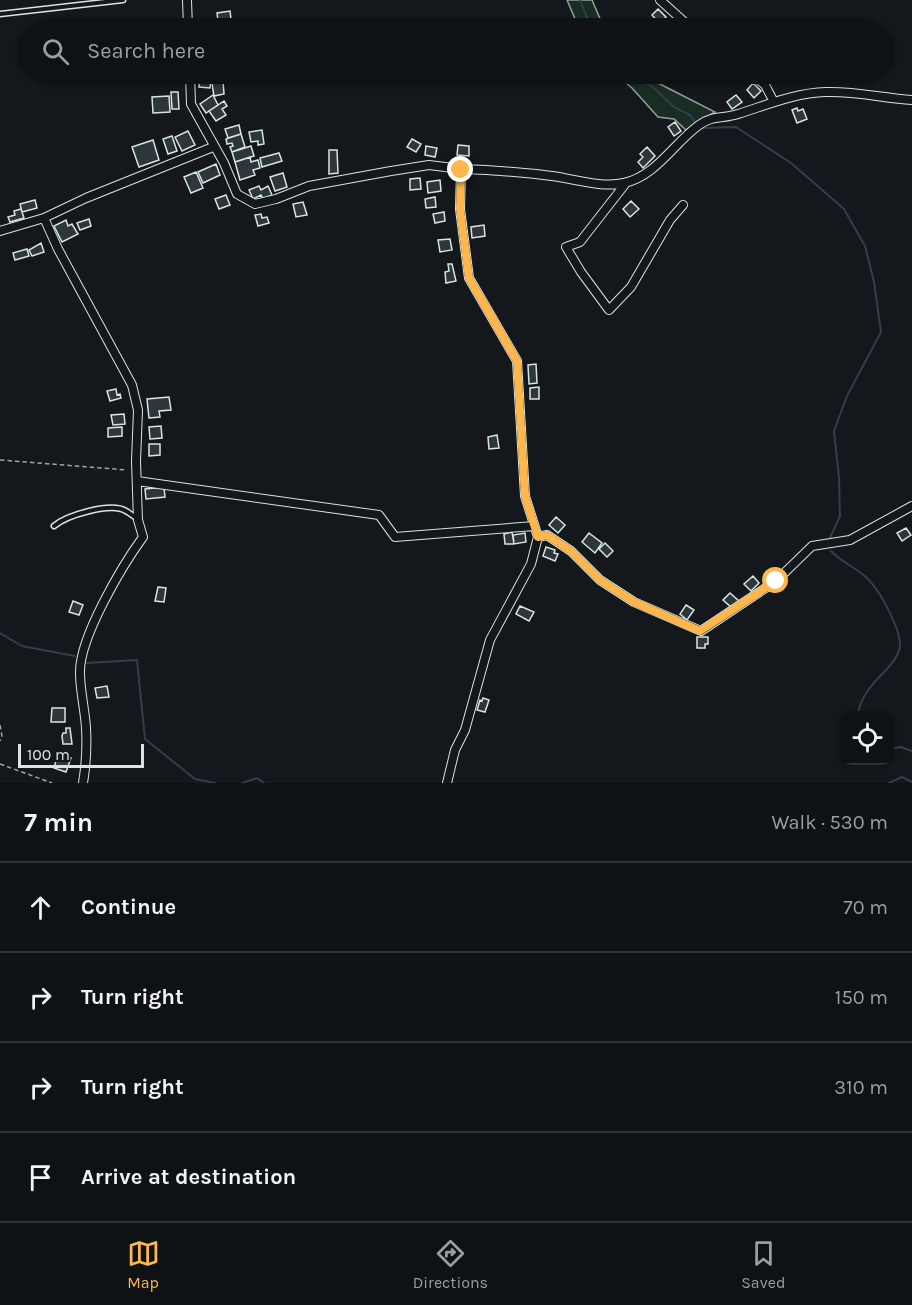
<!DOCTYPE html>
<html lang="en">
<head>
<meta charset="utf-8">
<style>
  :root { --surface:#0f1215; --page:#181b1e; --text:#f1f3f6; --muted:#9b9ea0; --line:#2f3234; --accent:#ffb74d }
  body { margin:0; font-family:Karla,sans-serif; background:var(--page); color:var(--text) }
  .controls { position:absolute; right:18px; bottom:18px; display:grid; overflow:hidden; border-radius:12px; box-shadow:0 2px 4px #0004 }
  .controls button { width:54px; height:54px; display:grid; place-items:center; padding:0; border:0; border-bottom:2px solid var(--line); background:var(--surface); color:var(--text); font:30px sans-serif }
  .scale { position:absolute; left:18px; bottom:15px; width:126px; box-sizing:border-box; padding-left:6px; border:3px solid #d8e6dc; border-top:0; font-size:16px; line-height:21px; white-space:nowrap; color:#d8e6dc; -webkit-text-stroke:4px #14181c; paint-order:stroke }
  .stop { position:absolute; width:18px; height:18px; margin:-14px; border:4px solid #ffb74d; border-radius:50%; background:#fff }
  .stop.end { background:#ffb74d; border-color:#fff; box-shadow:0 2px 6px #0008 }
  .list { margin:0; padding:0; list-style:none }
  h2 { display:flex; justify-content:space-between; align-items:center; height:78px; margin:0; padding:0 24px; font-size:26px }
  h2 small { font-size:20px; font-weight:400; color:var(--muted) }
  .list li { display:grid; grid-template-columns:39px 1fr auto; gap:18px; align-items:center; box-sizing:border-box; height:90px; padding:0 24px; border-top:2px solid var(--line) }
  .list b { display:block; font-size:22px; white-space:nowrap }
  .list em { font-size:20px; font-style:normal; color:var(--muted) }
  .icon { flex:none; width:33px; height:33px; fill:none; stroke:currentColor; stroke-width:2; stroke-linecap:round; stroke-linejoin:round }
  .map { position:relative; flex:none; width:912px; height:783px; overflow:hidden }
  .search { position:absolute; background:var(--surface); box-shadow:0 2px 4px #0004; left:18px; right:18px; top:18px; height:66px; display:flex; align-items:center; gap:15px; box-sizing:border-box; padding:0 21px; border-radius:33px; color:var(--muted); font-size:22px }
  .sheet { height:438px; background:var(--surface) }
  nav { display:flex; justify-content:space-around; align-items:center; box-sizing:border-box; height:84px; border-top:2px solid var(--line); background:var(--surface); font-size:16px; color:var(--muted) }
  nav a { display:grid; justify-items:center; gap:3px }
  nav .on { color:var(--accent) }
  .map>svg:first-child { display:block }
  .green { fill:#1a2d24; stroke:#939e99; stroke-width:1.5 }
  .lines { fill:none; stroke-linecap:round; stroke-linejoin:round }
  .stream { stroke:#2f3f4d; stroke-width:2 }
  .building { fill:#2c363c; stroke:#d8e6dc; stroke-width:1.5 }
  .lane-casing { stroke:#d8e6dc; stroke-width:7 }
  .street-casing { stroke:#d8e6dc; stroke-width:10 }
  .path { stroke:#9da8a2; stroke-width:1.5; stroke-dasharray:4.5 3; stroke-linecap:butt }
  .lane { stroke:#14181c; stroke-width:4 }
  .street { stroke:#14181c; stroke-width:8 }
  .route { stroke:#ffb74d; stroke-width:8 }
</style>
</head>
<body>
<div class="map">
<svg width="912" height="783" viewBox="0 0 912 783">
  <rect width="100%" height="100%" fill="#14181c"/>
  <path class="green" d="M567 0H592L604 28H579Z
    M615 74H645L654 81 715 112 686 130 674 119 658 117 632 88Z"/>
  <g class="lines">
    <path class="stream" d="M580 0 591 28
      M629 74 653 87 674 107 690 115 695 122
      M702 128 736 127 791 163 844 209 865 246 874 282 881 332 847 396 834 431 839 478 840 516 829 540
      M831 551C841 562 857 568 868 579 880 591 900 628 900 645 900 654 892 663 887 669 874 682 859 697 858 716
      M0 633 22 646 75 656
      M87 663 137 660 145 739 195 779 215 783
      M890 749 901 747 912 751
      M242 783 257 778 264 783
      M889 783 902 777 912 782"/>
  </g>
  <path class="building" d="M658 9 666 17 659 23 652 15Z
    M230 11 231 19 218 21 217 13Z
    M103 19 104 28H94L93 20Z
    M200 78 211 79 210 88 199 87Z
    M223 81 224 94 214 96 212 83Z
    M753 83 761 91 754 98 747 90Z
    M171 92H178L179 109H172Z
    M213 95 218 105 206 113 200 104Z
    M736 95 742 102 732 109 727 102Z
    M169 96 170 112 153 113 152 97Z
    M224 101 227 106 222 109 226 115 216 121 209 111Z
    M797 108 798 111 803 109 807 119 797 123 792 110Z
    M675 122 681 131 674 136 668 127Z
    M239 125 241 134 228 138 225 129Z
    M262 130 264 144 258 145V141L251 142 249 132Z
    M188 131 195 145 182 151 175 137Z
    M241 134 245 147 232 152 230 147 233 146 232 143 227 144 226 139Z
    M172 136 177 151 168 154 163 139Z
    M412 139 421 144 416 152 407 147Z
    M153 140 159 160 139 167 132 147Z
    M458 145 469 146V156L457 155Z
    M251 146 254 156 235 162 232 152Z
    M426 146 437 148 435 157 425 155Z
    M647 147 655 156 643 168 638 162 643 157 640 154Z
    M329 150H337L338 173 329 174Z
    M279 153 282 161 262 167 260 158Z
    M250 157 251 162 258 160 260 168 253 170 255 175 240 180 235 162Z
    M216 164 220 175 203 183 198 172Z
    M196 172 203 188 191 193 184 177Z
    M283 173 287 187 275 191 270 177Z
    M420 178 421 189 410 190V179Z
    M440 180 441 191 428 193 427 182Z
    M259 186 261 190 268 186 272 195 263 199 261 195 253 199 249 190Z
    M226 195 230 205 219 209 215 199Z
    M435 197 436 207 426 208 425 199Z
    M35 200 37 208 22 212 20 204Z
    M631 201 639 209 630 217 623 209Z
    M303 202 307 215 296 217 293 204Z
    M21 209 24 218 10 222 8 217 15 215 14 211Z
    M444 212 445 221 435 223 433 214Z
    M261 214 262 218 267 217 269 223 258 226 255 215Z
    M89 219 91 226 80 230 77 223Z
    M66 220 68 226 72 224 78 234 62 242 54 226Z
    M484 225 485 236 472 238 471 227Z
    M450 239 452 250 440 252 438 240Z
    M41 243 44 252 32 256 29 250Z
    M27 249 29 256 15 260 13 253Z
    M448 264H452L456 281 446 283 445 272 449 271Z
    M536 364 537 383 529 384 528 365Z
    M539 387V399H530V388Z
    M116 389 117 395 120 394 121 398 110 401 107 391Z
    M169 397 171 410 159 411 160 417 149 418 147 399Z
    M124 414 125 424 113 425 111 415Z
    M161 426 162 438 150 439 149 427Z
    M122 427V436L108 437V428Z
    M497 435 499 448 489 449 488 437Z
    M149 444H160V455L149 456Z
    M164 487 165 497 146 499 145 489Z
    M556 517 565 525 558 533 549 525Z
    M906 528 911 535 902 541 897 533Z
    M512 532 514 544H505L504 534Z
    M525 533 526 542 514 544 513 535Z
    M589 533 602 543 595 553 582 542Z
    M605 543 613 551 607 557 599 549Z
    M546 547 555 550 554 553 558 554 555 561 543 556Z
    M753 576 759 583 751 591 744 584Z
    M158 587 166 588 164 602 155 601Z
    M730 593 739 601 731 607 723 600Z
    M73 601 83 605 79 615 69 612Z
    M686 605 694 610 687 620 680 614Z
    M520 606 534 612 529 621 516 614Z
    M697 637H708V644H705V648H697Z
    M107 686 109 697 97 698 95 688Z
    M483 698 489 700 485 712 477 710 480 700 482 701Z
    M52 708H65V722H51Z
    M66 728H70L72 744H63L62 736 63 733H66Z
    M58 753 71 758 66 772 54 768Z"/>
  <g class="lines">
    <g class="lane-casing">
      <path id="lane" d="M0 14 123 0
        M54 526C67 515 111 502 126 511 130 513 134 517 138 519"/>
    </g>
    <g class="street-casing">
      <path id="street" d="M187 0 188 28
        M660 0 691 28
        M190 74 191 104 224 163 237 194 255 204 276 199 309 186 391 171 429 165 461 169 460 209 469 278 517 361 525 496 538 537 531 564 490 640 465 730 455 750 447 783
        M752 74 765 85 774 102
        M461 169C491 170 522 172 552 176 575 179 601 188 624 183 656 176 674 143 699 125 713 115 723 119 738 114 767 105 794 93 826 92 855 91 883 98 912 100
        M626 183 580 242 566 247 581 272 609 310 631 287 670 220 683 205
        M44 218 86 198 213 147
        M0 231 44 218 58 249 132 385 138 410 136 461 138 520 143 537C122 566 79 638 80 673 80 691 85 710 86 728 87 746 86 765 83 783
        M137 481 379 515 395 537 534 526
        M538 537 547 535 571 551 600 580 634 602 701 631 776 581 812 546 850 540 912 506"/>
    </g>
    <path class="path" d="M0 460 127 470
      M0 725 2 736 0 741
      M0 764 52 783"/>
    <use href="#lane" class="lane"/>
    <use href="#street" class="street"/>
  </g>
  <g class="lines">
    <path class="route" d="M461 170 460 209 469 278 517 361 525 496 538 537 547 535 571 551 600 580 634 602 700 631 776 581"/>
  </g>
</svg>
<div class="controls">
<button><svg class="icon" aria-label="locate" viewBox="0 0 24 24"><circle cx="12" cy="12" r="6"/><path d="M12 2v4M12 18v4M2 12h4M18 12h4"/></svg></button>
</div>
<div class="scale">100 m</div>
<div class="stop" style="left:776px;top:581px"></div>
<div class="stop end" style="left:461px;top:170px"></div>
<div class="search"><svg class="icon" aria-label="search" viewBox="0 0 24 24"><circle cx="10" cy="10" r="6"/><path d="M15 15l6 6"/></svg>Search here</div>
</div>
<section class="sheet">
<h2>7 min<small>Walk · 530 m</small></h2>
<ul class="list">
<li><svg class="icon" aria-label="ahead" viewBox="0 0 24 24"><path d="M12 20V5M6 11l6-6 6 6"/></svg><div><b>Continue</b></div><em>70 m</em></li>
<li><svg class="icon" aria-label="right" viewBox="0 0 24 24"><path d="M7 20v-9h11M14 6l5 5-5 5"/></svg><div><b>Turn right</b></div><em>150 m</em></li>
<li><svg class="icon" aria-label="right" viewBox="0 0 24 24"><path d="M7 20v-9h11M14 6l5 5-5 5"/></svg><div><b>Turn right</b></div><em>310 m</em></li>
<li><svg class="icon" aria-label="arrive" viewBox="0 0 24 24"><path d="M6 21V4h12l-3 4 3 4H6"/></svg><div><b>Arrive at destination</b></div></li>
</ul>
</section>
<nav>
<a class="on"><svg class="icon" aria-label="map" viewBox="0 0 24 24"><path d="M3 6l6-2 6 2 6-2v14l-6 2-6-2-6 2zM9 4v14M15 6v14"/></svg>Map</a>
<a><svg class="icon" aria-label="directions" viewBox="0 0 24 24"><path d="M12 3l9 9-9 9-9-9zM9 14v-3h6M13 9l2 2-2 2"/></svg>Directions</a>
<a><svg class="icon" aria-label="saved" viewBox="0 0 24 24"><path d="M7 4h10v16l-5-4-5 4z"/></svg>Saved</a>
</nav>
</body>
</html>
